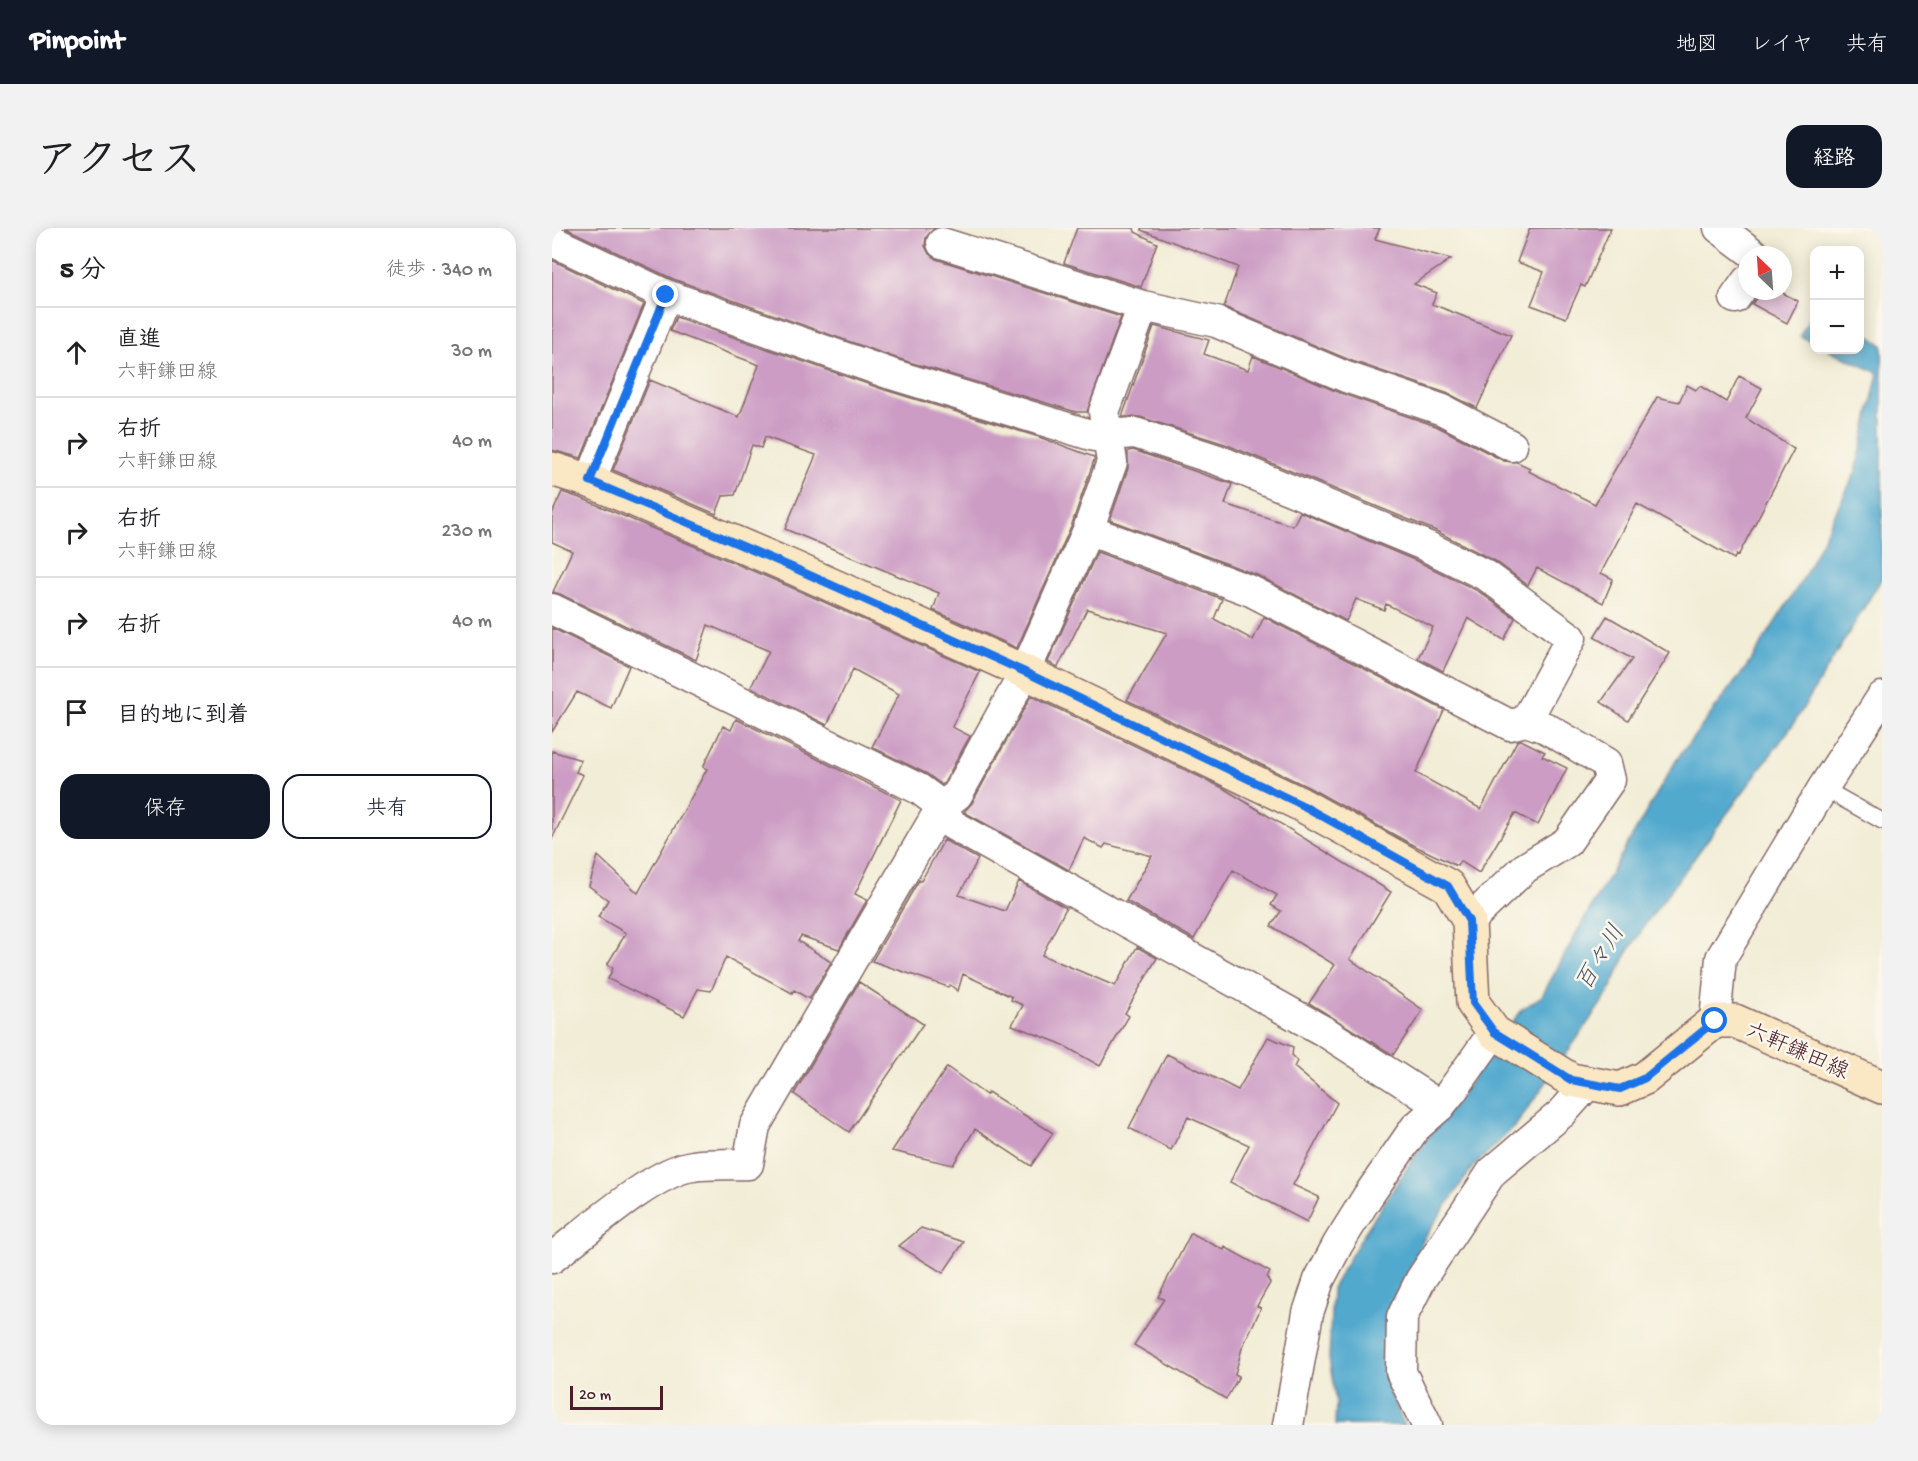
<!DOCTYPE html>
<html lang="ja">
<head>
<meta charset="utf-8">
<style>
  :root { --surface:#fff; --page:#f2f2f2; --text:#202124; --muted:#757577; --line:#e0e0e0; --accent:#111827 }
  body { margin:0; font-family:"Gochi Hand","Klee One",sans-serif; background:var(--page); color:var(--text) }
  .controls { position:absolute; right:18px; top:18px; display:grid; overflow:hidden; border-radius:12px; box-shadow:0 3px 15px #0003 }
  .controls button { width:54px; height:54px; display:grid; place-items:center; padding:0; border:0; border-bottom:2px solid var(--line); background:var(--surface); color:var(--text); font:30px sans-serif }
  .compass { position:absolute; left:1186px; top:18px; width:54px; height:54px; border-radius:50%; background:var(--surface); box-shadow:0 3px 15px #0003; rotate:335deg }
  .scale { position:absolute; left:18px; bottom:15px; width:93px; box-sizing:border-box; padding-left:6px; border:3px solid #4a1f2b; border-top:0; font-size:16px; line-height:21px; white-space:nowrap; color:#4a1f2b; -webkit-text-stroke:4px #fbf7ec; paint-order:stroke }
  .stop { position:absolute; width:18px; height:18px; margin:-14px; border:4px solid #1a73e8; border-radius:50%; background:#fff }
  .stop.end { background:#1a73e8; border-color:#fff; box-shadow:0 2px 6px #0008 }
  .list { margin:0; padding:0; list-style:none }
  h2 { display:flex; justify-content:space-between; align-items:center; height:78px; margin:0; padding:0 24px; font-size:26px }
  h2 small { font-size:20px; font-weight:400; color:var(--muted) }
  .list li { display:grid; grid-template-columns:39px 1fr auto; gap:18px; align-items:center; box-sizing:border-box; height:90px; padding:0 24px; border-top:2px solid var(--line) }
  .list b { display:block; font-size:22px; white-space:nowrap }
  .list p { margin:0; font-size:20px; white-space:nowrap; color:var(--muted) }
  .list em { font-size:20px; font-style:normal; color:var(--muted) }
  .actions { display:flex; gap:12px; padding:18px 24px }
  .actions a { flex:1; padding:14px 0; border:2px solid var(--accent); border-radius:18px; text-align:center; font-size:21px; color:var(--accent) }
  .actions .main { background:var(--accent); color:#fff }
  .icon { flex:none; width:33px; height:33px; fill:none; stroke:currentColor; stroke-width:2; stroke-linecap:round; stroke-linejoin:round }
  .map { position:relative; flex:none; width:1330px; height:1197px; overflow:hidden; border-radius:18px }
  header { display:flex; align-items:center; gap:36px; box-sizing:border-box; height:84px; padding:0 30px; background:var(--accent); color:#fff }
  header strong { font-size:28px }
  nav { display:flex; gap:33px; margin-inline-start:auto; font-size:21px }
  .intro { display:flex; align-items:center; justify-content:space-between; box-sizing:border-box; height:144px; padding:0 36px }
  h1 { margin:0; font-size:42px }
  .button { padding:15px 27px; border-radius:18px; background:var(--accent); color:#fff; font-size:21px; font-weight:700 }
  main { display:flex; gap:36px; padding:0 36px }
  aside { flex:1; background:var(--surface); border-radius:18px; box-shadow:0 3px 15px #0003 }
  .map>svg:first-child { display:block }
  .water { fill:#51a9ce; stroke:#4e647c; stroke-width:1.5 }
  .building { fill:#cc9cc4 }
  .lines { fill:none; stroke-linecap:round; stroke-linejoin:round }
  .lane-casing { stroke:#856767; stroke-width:18 }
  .street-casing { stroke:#856767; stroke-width:33 }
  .secondary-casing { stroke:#856767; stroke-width:36 }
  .lane { stroke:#fff; stroke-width:15 }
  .street { stroke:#fff; stroke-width:30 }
  .secondary { stroke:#fae7c3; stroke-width:33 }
  .route { stroke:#1a73e8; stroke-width:8 }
  .labels { text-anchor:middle; stroke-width:5; stroke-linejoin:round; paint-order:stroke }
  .street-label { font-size:22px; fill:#4a1f2b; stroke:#fbf7ec }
  .water-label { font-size:24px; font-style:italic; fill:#4d566c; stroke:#fbf7ec }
</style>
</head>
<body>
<header>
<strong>Pinpoint</strong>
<nav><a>地図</a><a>レイヤ</a><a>共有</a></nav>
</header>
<div class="intro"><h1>アクセス</h1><a class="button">経路</a></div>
<main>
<aside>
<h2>5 分<small>徒歩 · 340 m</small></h2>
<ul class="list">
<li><svg class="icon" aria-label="ahead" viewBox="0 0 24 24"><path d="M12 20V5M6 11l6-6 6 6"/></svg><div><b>直進</b><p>六軒鎌田線</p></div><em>30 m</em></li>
<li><svg class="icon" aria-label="right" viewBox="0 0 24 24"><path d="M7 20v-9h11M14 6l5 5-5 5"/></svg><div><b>右折</b><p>六軒鎌田線</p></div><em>40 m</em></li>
<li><svg class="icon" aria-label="right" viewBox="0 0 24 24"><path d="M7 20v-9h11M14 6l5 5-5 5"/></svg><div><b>右折</b><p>六軒鎌田線</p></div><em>230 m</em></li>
<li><svg class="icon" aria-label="right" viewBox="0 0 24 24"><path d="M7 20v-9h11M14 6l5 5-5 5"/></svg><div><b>右折</b></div><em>40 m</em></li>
<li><svg class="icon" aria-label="arrive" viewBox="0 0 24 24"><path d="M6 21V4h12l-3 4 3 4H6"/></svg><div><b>目的地に到着</b></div></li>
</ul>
<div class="actions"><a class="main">保存</a><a>共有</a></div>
</aside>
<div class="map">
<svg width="1330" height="1197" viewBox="0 0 1330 1197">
  <rect width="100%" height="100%" fill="#fbf7ec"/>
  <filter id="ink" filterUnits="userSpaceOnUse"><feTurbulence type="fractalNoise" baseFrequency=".0167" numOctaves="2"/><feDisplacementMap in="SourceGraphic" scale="12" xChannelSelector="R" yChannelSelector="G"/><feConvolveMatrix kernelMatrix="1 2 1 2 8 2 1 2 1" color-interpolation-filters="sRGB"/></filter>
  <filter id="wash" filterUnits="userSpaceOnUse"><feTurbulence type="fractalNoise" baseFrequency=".008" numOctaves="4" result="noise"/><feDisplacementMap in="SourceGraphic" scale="24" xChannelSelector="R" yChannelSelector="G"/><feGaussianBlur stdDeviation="1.35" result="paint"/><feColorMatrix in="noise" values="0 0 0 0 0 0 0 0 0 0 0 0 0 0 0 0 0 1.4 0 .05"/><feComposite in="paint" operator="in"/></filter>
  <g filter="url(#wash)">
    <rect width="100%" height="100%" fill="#f2edd6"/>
    <path class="water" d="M1262 82V115L1248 108Z
      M1308 101 1330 117V350L1242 495 1095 694 1073 729 1057 764 1008 835 964 897 919 941 873 1009 838 1081 832 1125 838 1163 852 1197H783L784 1175 777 1131 780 1060 813 1004 875 910 904 874 969 782 990 768 1031 693 1125 531 1196 437 1252 349 1304 243 1326 145 1277 122H1308Z"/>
    <g id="blocks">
      <path class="building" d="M13 0H383L374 9 373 18 377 26 384 31 569 89 535 184H524L344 130 121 51Z
        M525 0H582L583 4 605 15 589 59 512 35Z
        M589 0H828L823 11 899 31 862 56 885 65 880 76 959 107 925 180 897 166 800 133 672 79 686 39 589 2Z
        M978 0H1059L1033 59 1029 57 1014 90 979 77 992 44 965 34Z
        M0 32 92 76 29 230 0 222Z
        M1209 63H1227L1246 73 1235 95 1200 76Z
        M124 89 333 162 487 209 542 229V232L520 296 465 420 381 382 387 365 233 301 264 227 213 209 209 220 200 217 183 267 171 268 164 286 61 242 98 152 187 189 207 137 118 103Z
        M602 98 657 112 652 126 696 142 701 128 788 165 884 198 952 233 965 234 978 240 976 243 1043 276 1105 169 1127 174 1135 157 1144 162 1148 158 1174 174 1187 148 1210 160 1194 190 1242 221 1186 328 1184 327 1182 331 1085 276 1049 345 1061 351 1051 375 985 340 976 357 943 333 882 302 673 216 588 189H570Z
        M581 222 680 256 673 276 741 298 748 284 867 334 926 363 963 390 952 412 916 390 891 443 866 430 881 399 834 376 832 382 804 371 794 393 705 347 558 292 576 240V223Z
        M10 264 31 271 234 357 428 444 400 499 418 508 392 555 390 557 375 546 320 519 347 466 301 441 275 497 199 459 217 423 156 397 144 432 8 366 1 364 20 323 0 314V286Z
        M545 324 670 371 662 391 701 412 712 389 892 482 864 545 929 581 965 513 969 512 993 524 990 528 1015 540 986 597 963 585 927 645 908 633 905 638 859 616 756 559 575 472 615 405 535 381 506 439 496 434Z
        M1055 388 1118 425 1076 492 1049 474 1080 431 1042 409Z
        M0 400 77 438 59 480 25 464 0 504Z
        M479 468 671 560 839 664 798 731 871 782 841 827 757 775 783 737 719 698 729 683 719 677 725 667 681 642 642 711 574 673 600 628 554 616 551 620 532 610 517 642 412 584 420 575Z
        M184 491 349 572 303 666 315 672 287 721 249 708 246 713 279 734 257 771 242 762 240 765 174 729 159 763 146 761 132 788 56 751 61 740 55 737 74 705 46 689 56 672 37 658 46 628 86 665 155 541 151 539 171 498 179 502Z
        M0 523 29 532 24 544 31 547 0 611Z
        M392 612 426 631 407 667 453 683 467 653 514 680 490 727 563 758 585 719 605 730 573 785 577 788 548 838 507 815 460 797 471 777 459 772 460 769 411 746 406 763 398 757 396 759 320 733 367 652 369 653Z
        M307 754 371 796 297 904 242 866Z
        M716 809 741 819 740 828 745 833 742 839 785 875 741 957 767 969 755 994 678 954 697 917 636 889 619 922 577 900 615 826 686 862Z
        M395 839 434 867 436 864 501 905 479 938 423 901 401 937 340 923Z
        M369 1000 412 1014 391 1045 347 1018Z
        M639 1005 672 1022 673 1019 718 1044 715 1050 718 1055 705 1078 709 1080 690 1120 683 1146 687 1148 674 1171 582 1117 612 1071 606 1069Z"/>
    </g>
  </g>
  <g filter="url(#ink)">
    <use href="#blocks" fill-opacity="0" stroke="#856767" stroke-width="1.5"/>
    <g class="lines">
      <g class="lane-casing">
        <path id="lane" d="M1271 560 1330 593"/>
      </g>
      <g class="street-casing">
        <path id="street" d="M1167 0 1203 27
          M0 13 114 67 339 146 542 208 583 205 666 232 874 318 935 348 1019 410 974 493 994 500 1054 535 1058 552 1015 614 973 640 917 693
          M390 15 591 78 664 94 794 149 891 182 960 218
          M1183 70 1195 53
          M38 253 114 67
          M536 302 699 363 958 497 974 493
          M0 381 367 561 390 578 399 596 775 805 888 878
          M1163 793 1169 730 1271 560 1330 469
          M0 1030C33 1005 101 943 141 938 159 935 178 937 196 936L203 898 390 578 405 567 473 444 536 302 560 234 552 184 591 78
          M736 1197 756 1085 767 1052 786 1016 816 968 863 900 888 878 900 863 942 804
          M875 1197 849 1144 850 1089 869 1051 940 944 1010 885 1036 856"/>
      </g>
      <g class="secondary-casing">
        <path id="secondary" d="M0 241 38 253 242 340 473 444 748 576 896 658 917 693 921 775 942 804 1019 852 1068 861 1093 850 1163 793H1183L1330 859"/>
      </g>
      <use href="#lane" class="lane"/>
      <use href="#street" class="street"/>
      <use href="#secondary" class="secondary"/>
    </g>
  </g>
  <g class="lines" filter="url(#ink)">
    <path class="route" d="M114 67 38 253 242 340 473 444 748 576 896 658 917 693 921 775 942 804 1019 852 1068 861 1093 850 1163 793"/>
  </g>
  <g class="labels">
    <g class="street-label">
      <text transform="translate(1246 821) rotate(24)" y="8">六軒鎌田線</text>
    </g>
    <g class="water-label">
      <text transform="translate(1047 729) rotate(-59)" y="8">百々川</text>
    </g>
  </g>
</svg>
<div class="controls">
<button>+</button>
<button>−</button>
</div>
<svg class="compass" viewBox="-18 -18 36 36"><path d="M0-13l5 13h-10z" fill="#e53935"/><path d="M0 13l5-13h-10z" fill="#757577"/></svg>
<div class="scale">20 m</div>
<div class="stop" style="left:1163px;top:793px"></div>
<div class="stop end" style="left:114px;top:67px"></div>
</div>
</main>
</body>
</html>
